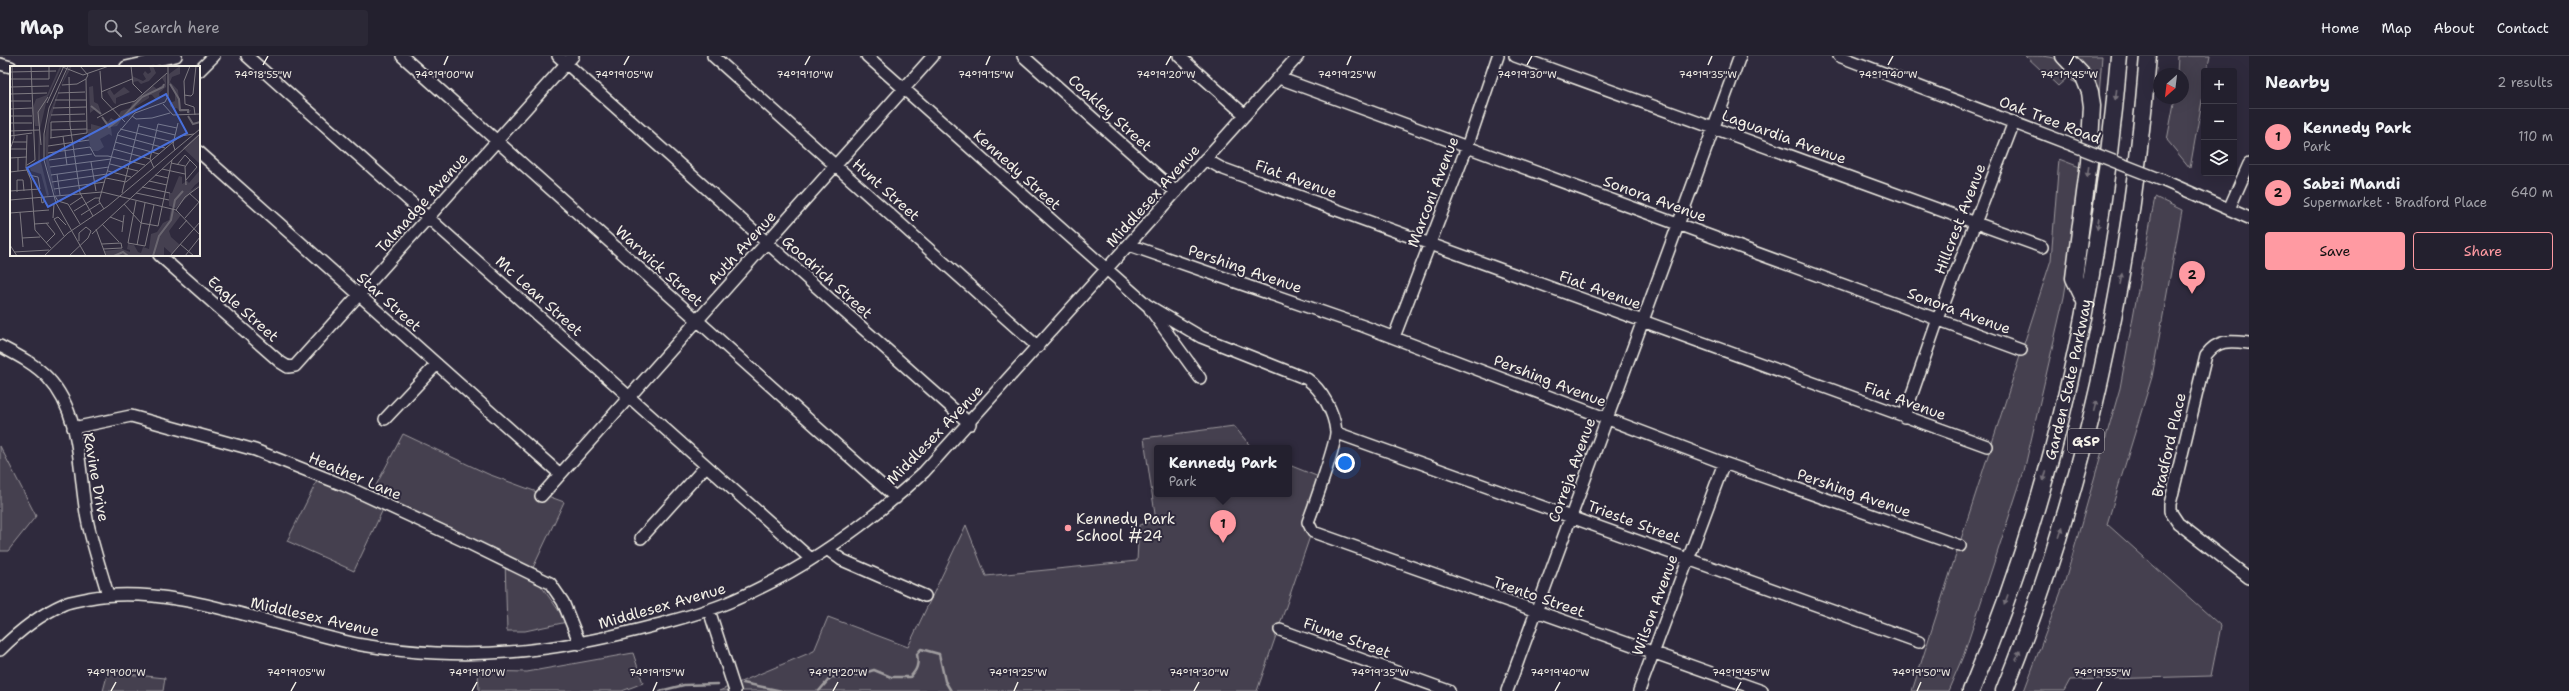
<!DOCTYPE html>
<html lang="en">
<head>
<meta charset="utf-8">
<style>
  :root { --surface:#23202e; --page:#2b2836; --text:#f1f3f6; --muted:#a3a3aa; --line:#403e4a; --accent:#ff9aa2 }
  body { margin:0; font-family:"Shantell Sans",sans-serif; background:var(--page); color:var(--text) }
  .controls { position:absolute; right:12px; top:12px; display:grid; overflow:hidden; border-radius:4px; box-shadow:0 4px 16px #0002 }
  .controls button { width:36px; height:36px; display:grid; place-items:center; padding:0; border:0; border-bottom:1px solid var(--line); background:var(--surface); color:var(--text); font:20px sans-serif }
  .compass { position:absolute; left:2153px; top:12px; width:36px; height:36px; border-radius:50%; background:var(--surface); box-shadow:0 4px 16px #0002; rotate:208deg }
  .you { position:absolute; left:1345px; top:407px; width:14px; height:14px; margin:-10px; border:3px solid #fff; border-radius:50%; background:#1a73e8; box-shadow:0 0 0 6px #1a73e833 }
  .badge { display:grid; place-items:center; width:26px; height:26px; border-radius:50%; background:var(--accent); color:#111; font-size:13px; font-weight:700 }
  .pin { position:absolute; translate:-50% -33px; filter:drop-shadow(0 1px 2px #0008) }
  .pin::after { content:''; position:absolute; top:21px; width:14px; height:12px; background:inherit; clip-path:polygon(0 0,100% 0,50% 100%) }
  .popup { position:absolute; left:1154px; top:389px; width:138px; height:52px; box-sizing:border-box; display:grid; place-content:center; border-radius:4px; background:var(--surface); filter:drop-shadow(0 1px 3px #0005); font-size:13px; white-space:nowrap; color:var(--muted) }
  .popup b { font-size:15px; color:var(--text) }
  .popup::after { content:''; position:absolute; left:50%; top:100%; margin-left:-8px; border:8px solid transparent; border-top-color:var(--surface) }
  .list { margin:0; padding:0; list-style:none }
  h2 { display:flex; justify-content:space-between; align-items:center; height:52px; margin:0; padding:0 16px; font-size:17px }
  h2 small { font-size:13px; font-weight:400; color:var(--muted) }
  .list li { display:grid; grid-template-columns:26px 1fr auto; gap:12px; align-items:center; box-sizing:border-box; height:56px; padding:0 16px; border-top:1px solid var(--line) }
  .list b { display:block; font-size:15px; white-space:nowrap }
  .list p { margin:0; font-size:13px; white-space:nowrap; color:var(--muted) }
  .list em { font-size:13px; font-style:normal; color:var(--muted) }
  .actions { display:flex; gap:8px; padding:12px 16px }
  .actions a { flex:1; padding:9px 0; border:1px solid var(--accent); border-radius:4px; text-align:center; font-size:14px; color:var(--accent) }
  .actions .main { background:var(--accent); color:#111 }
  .icon { flex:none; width:22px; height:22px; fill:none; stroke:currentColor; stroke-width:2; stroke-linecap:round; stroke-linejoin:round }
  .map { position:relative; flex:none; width:2249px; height:635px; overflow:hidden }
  header { display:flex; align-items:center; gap:24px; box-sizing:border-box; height:56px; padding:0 20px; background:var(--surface); border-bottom:1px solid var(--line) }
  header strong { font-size:19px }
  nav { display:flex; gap:22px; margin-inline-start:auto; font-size:14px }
  .search { width:280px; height:36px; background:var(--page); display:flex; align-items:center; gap:10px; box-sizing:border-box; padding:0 14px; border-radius:4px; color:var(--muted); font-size:15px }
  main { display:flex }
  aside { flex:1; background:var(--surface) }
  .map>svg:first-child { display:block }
  .green { fill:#454050; stroke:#9c989c }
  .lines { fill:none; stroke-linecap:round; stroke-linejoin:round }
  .stream { stroke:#a19ea0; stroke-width:2.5 }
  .minor-casing { stroke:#f4f1e8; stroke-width:14 }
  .highway-casing { stroke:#f4f1e8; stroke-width:19 }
  .minor { stroke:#2f2a3d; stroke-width:11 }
  .highway { stroke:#2f2a3d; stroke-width:16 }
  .minor-bridge-casing { stroke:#f4f1e8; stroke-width:14; stroke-linecap:butt }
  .minor-bridge { stroke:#2f2a3d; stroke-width:11 }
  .oneway { fill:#747079 }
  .ticks { fill:none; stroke:#f4f1e8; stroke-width:1.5 }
  .poi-dot { fill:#ff9aa2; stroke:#2f2a3d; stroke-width:1.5 }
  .labels { text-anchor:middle; stroke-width:4; stroke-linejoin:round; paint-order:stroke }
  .shield { fill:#2f2a3d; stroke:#b9b5b5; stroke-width:1 }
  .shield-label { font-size:14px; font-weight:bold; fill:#f4f1e8 }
  .street-label { font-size:15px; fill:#f4f1e8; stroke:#2f2a3d }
  .poi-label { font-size:15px; fill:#f4f1e8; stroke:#2f2a3d; text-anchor:start }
  .inset-river { fill:none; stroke:#6a6670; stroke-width:2 }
  .inset-road { fill:none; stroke:#7e7a81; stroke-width:1 }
  .view { fill:#486fdb; fill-opacity:0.15; stroke:#486fdb; stroke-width:2 }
  .inset-edge { fill:none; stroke:#f4f1e8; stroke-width:2 }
  .ticks-label { font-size:10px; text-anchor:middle; fill:#f4f1e8; stroke:#2f2a3d; stroke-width:4; stroke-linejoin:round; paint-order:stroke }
</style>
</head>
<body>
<header>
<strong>Map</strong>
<div class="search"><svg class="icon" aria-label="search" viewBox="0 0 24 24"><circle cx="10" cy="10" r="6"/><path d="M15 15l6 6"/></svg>Search here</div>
<nav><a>Home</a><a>Map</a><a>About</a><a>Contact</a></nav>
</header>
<main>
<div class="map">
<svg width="2249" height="635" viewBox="0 0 2249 635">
  <rect width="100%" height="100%" fill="#2f2a3d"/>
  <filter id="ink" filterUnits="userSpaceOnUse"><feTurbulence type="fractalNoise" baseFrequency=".025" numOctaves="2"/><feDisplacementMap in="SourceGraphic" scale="8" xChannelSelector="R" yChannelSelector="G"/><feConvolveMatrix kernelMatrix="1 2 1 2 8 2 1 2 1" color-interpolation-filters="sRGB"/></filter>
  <g filter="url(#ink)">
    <path class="green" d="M2026 0C2062 0 2058 1 2080 29L2067 22 2058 30Z
      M2074 0H2102L2099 40H2097Z
      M2178 0H2210L2207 15H2204V34L2190 112 2167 84 2175 42H2183V18H2177Z
      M2059 103 2085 113 2064 241 2024 415 1964 598 1948 635H1912L2051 204Z
      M2155 141 2182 154 2152 321 2107 468 2221 570 2211 620 2070 624 2064 635H2024L2065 525 2120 332Z
      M1234 370 1252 392H1157V438H1289V409L1329 425 1257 635H719L814 595 828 561 908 591 966 469 986 520 1137 505 1139 469 1156 465 1144 382Z
      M403 378 488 418 564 446 531 516 567 566 525 575H507L505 503 386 447 354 515 287 485 322 415 371 439Z
      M0 390 36 460 8 495H0Z
      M633 597 643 627 622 635H479L478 615 527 616Z
      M108 616 165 622 163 635H103Z"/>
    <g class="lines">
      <path class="stream" d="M743 627 782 635
        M660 635 684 629 718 628
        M819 635 831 621H850L874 614 891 621H910C917 614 919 608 917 598L921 593 939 598 945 625 951 635"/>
      <g class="minor-casing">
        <path id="minor" d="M247 0 811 503
          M402 0 896 442
          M558 0 970 368
          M713 0 1038 291
          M867 0 1147 249 1201 281 1307 323C1322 334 1334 356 1336 375 1337 385 1313 453 1308 466L1313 476 1762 635
          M1023 0 1176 136
          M1179 0 1245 59
          M1515 0 2042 191
          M1839 0 2067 87
          M0 8 11 11
          M126 11 176 0
          M199 15 214 0
          M1279 22 2021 294
          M199 96 560 418
          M1205 103 1221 112 1987 390
          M2162 124 2249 162
          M2229 153 2249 108
          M1129 189 1363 270 1724 407 1960 490
          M159 199 280 306 288 311 295 310 573 0
          M1150 253 1200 322
          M1394 281 1467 91 1498 0
          M2249 287C2230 285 2218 283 2206 299L2170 448V455L2178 467 2249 522
          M0 290C17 299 35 308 48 322 83 359 78 417 87 463 92 488 101 514 108 539
          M1904 361 1938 263 2014 66
          M385 363 437 308
          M73 372 131 360 255 394 343 429 464 485 550 527 563 546 580 588
          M1337 377 1919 586
          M541 440 933 0
          M641 482 706 410
          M827 493 842 504 925 540
          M709 554 735 635
          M1280 574 1449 635
          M0 594C19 575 39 559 64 548 71 545 81 544 89 542 175 526 277 573 362 589 386 593 412 596 436 597 513 601 580 589 653 570 681 562 708 556 734 544 804 514 868 468 924 416L1298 0
          M1507 635 1740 0
          M1639 635 1724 407"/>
      </g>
      <g class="highway-casing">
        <g id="highway">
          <path d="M2064 0 2084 21 2090 36 2092 50 2089 106 2074 222 2085 245"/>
          <path id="s1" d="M1971 635C2055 435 2101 216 2119 0"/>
          <path d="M2004 635C2086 431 2131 218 2148 0"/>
        </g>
      </g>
      <use href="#minor" class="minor"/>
      <use href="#highway" class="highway"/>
      <g class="minor-bridge-casing">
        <path id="minor-bridge" d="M2067 87 2162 124"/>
      </g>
      <use href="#minor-bridge" class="minor-bridge"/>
    </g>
    <defs><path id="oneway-solid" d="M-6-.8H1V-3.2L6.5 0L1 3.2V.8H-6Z"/></defs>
    <g class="oneway">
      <use href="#oneway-solid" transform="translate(2116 39) rotate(96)"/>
      <use href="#oneway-solid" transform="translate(2088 116) rotate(97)"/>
      <use href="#oneway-solid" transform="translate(2098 168) rotate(99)"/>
      <use href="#oneway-solid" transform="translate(2121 223) rotate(-80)"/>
      <use href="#oneway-solid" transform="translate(2095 350) rotate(-76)"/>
      <use href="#oneway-solid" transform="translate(2045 420) rotate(105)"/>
      <use href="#oneway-solid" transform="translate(2061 476) rotate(-72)"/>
      <use href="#oneway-solid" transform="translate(2006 544) rotate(110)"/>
      <use href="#oneway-solid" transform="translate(2018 599) rotate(-69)"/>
    </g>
  </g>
  <path class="ticks" d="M263 9 268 0M444 9 448 0M624 9 629 0M805 9 810 0M986 9 990 0M1166 9 1171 0M1347 9 1351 0M1527 9 1532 0M1708 9 1712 0M1888 9 1893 0M2069 9 2074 0M111 635 116 626M291 635 296 626M472 635 477 626M653 635 657 626M833 635 838 626M1014 635 1018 626M1194 635 1199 626M1375 635 1380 626M1555 635 1560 626M1736 635 1741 626M1917 635 1921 626M2097 635 2102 626"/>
  <circle class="poi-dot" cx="1068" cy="472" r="4"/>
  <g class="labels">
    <rect class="shield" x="2068" y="373" width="36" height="24" rx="3"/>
    <g class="shield-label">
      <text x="2086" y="390">GSP</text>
    </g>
    <g class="street-label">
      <text transform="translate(1110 57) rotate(42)" y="5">Coakley Street</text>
      <text transform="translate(2050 64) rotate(21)" y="5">Oak Tree Road</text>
      <text transform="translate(1784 81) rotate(20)" y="5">Laguardia Avenue</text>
      <text transform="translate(1017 114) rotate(42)" y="5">Kennedy Street</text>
      <text transform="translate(1296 123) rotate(20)" y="5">Fiat Avenue</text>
      <text transform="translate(886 134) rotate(42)" y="5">Hunt Street</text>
      <text transform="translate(1433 136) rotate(-69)" y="5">Marconi Avenue</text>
      <text transform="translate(1153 140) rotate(-48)" y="5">Middlesex Avenue</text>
      <text transform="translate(1655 143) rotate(20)" y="5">Sonora Avenue</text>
      <text transform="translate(422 147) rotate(-48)" y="5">Talmadge Avenue</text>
      <text transform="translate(1960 163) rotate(-69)" y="5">Hillcrest Avenue</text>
      <text transform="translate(742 192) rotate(-48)" y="5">Auth Avenue</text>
      <text transform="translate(659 210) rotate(42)" y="5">Warwick Street</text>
      <text transform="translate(1245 213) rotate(19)" y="5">Pershing Avenue</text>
      <text transform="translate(827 221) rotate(42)" y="5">Goodrich Street</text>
      <text transform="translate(1600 234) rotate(20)" y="5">Fiat Avenue</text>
      <text transform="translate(539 240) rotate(42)" y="5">Mc Lean Street</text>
      <text transform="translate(389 246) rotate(42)" y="5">Star Street</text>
      <text transform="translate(243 253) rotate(42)" y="5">Eagle Street</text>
      <text transform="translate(1959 255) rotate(20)" y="5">Sonora Avenue</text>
      <text dy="5" stroke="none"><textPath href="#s1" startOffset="327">Garden State Parkway</textPath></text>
      <text transform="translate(1550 325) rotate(21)" y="5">Pershing Avenue</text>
      <text transform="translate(1905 345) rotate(20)" y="5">Fiat Avenue</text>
      <text transform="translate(935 379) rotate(-46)" y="5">Middlesex Avenue</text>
      <text transform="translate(2169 389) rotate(-77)" y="5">Bradford Place</text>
      <text transform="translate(1572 414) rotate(-70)" y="5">Correja Avenue</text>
      <text transform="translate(355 420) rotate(23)" y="5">Heather Lane</text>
      <text transform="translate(96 421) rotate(80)" y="5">Ravine Drive</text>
      <text transform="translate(1854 437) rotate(19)" y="5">Pershing Avenue</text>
      <text transform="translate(1634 466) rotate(20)" y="5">Trieste Street</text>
      <text transform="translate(1539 541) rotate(19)" y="5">Trento Street</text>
      <text transform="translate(1655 549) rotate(-70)" y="5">Wilson Avenue</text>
      <text transform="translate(662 550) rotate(-16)" y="5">Middlesex Avenue</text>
      <text transform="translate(315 561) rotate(13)" y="5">Middlesex Avenue</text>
      <text transform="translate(1347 582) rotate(20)" y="5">Fiume Street</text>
    </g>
    <g class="poi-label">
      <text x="1076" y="468">Kennedy Park<tspan x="1076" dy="17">School #24</tspan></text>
    </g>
  </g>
  <g transform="translate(10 10)">
    <rect width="190" height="190" fill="#2f2a3d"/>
    <path d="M50 0H52L37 33 30 63V92L39 129 37 130 31 108 21 105 20 102 28 97 29 60H25L22 44 26 33 37 29ZM59 0H62L51 20 39 58 38 91 46 129 41 120 36 95 35 72 39 48ZM139 0H143L146 7 139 15 131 18 128 15 123 16 122 10 133 15 136 13 133 8 135 5 138 8 141 6ZM170 0V8L162 11 160 16 168 24 170 43 181 44 179 48 177 45 170 46 167 42 164 43 160 40V37L165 35V25L158 17 159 8ZM156 8V21L149 27 150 33 146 34 142 29H139V32L125 41 127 45 118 51 116 47 107 60 101 61 102 70 99 68 90 73 94 81 88 85H81L77 63H81V58L92 61 97 58 95 54 98 56 101 52 106 55 111 45 120 42 123 36 143 20 147 23 155 17 152 12ZM83 20 84 36 88 38 92 49 85 43 80 47 79 21ZM114 21 120 26 106 32V38L104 37 97 26 100 23 104 29ZM190 67V98L173 82ZM190 104V115L185 119 181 124 173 125 182 124 190 118 166 142 159 140V127H162L169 110 172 111V118L177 115 179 117ZM161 143 171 149 159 165 161 171 170 179 162 188 154 181V190H96L94 185 112 183 120 186V184L117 183 118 178 124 179 128 186 131 187 133 181 139 183 141 168 147 166 153 157 159 154Z" fill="#454050"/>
    <path class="inset-river" d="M160 18 169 33 170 44H178V47M81 40 91 48M178 50 183 58 190 56M92 51 99 61 110 53M112 52 132 31 153 21 154 18M104 190 113 186 118 190M143 190 149 170 161 154 165 134 173 125"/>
    <path class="inset-road" d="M50 0 73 9 99 0M58 0 39 42 34 68V94L46 137 76 190M121 0 123 18 132 27M180 0 174 15 175 38 184 41 185 49M90 5 92 32 115 56M0 6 46 5M59 11 60 59 70 127 83 150M0 13H39V0M52 19 67 18 76 13 78 9 70 0M0 21 39 20M91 26 122 13M48 27 75 26M0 28 37 27M174 29 181 30 183 28 186 0M45 34H76M0 35H21M37 37 54 0M153 38 163 49 190 48M43 42 76 41M0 43 22 42M41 49 75 48M0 50H22M122 50 126 53 142 52 160 47M87 52 110 39 125 35 157 7M0 57H22M129 60 165 69M110 63 163 76M41 64 77 63M0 65 29 64M17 69 16 102 21 114 25 164 41 182M107 69 155 82M0 70 22 67M53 70 57 99M40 72 77 67 76 13M41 72V56L76 55M3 76H17M105 76 149 88M31 79 28 46 38 31M38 80 79 74M0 83H17M103 83 140 93M0 84 4 72 2 0M165 84 163 78 168 57M38 87 80 81 85 90H98L135 99M0 92 17 91M39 94 82 88M81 96 86 125M161 97 175 100M100 98 128 105M17 99 25 94 21 0M167 99 175 89 187 101 176 114M40 101 101 93M144 102 140 93 148 58 167 62M152 103 175 108M8 105V91M98 105 121 111M0 106 17 104M47 108 50 129M41 109 99 101M145 109 158 112M96 112 116 116 170 70 184 68M139 115 157 119M42 116 97 108M176 119 175 101 180 94M132 121 160 127M44 123 95 116M0 125 30 123 28 111 19 109M7 126V114H13L14 125M112 127 129 58M126 127 159 134M179 127 190 137M45 130 48 135 58 138 70 158M31 131 32 137 34 136V131M0 134 92 126 166 144 190 169M126 135 118 177 135 180 144 139M114 138 131 157 148 160 162 94M60 139 72 131M94 143 89 135 108 67 125 47 155 36 158 30V0M166 144 175 131 190 120M64 145 85 132H90M10 146 13 181M0 147 39 144M71 149 90 137M100 151 113 156M43 152 44 138M175 152 190 135M36 157 45 168 36 177M24 158 39 157M92 158 109 176M86 163 96 190M169 163 177 154M112 166 114 149M82 168 190 68M54 170 44 153 48 151 56 159M12 172 30 171M69 175V167L76 161 81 165 78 172M92 178 111 177 112 182 93 183M170 178 184 190M0 179 7 190M127 179 135 137M4 186 39 184M34 190 58 167 98 140 190 63M59 190 78 172M160 190 190 156M175 190 190 171"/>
    <path class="view" d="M156 28 177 67 38 141 17 102Z"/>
    <rect width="190" height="190" class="inset-edge"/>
  </g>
  <g class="ticks-label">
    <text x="263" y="22">74°18'55"W</text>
    <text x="444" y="22">74°19'00"W</text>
    <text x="624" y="22">74°19'05"W</text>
    <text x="805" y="22">74°19'10"W</text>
    <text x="986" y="22">74°19'15"W</text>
    <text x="1166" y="22">74°19'20"W</text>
    <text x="1347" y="22">74°19'25"W</text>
    <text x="1527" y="22">74°19'30"W</text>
    <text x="1708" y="22">74°19'35"W</text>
    <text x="1888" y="22">74°19'40"W</text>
    <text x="2069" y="22">74°19'45"W</text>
    <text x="116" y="620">74°19'00"W</text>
    <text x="296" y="620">74°19'05"W</text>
    <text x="477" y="620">74°19'10"W</text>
    <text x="657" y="620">74°19'15"W</text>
    <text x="838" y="620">74°19'20"W</text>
    <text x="1018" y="620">74°19'25"W</text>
    <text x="1199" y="620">74°19'30"W</text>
    <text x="1380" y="620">74°19'35"W</text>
    <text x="1560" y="620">74°19'40"W</text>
    <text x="1741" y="620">74°19'45"W</text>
    <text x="1921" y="620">74°19'50"W</text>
    <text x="2102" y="620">74°19'55"W</text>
  </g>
</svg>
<div class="controls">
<button>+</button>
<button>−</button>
<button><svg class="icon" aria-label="layers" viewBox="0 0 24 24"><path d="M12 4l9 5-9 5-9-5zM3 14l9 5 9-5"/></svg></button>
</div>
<svg class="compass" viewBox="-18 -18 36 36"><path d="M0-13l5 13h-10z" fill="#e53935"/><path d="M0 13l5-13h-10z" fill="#a3a3aa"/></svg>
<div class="you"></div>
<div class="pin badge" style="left:1223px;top:487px">1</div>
<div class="popup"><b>Kennedy Park</b>Park</div>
<div class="pin badge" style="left:2192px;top:238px">2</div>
</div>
<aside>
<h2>Nearby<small>2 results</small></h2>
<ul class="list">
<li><span class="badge">1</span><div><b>Kennedy Park</b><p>Park</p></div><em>110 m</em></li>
<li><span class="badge">2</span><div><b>Sabzi Mandi</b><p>Supermarket · Bradford Place</p></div><em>640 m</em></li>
</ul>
<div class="actions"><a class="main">Save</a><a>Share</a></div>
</aside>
</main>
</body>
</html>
